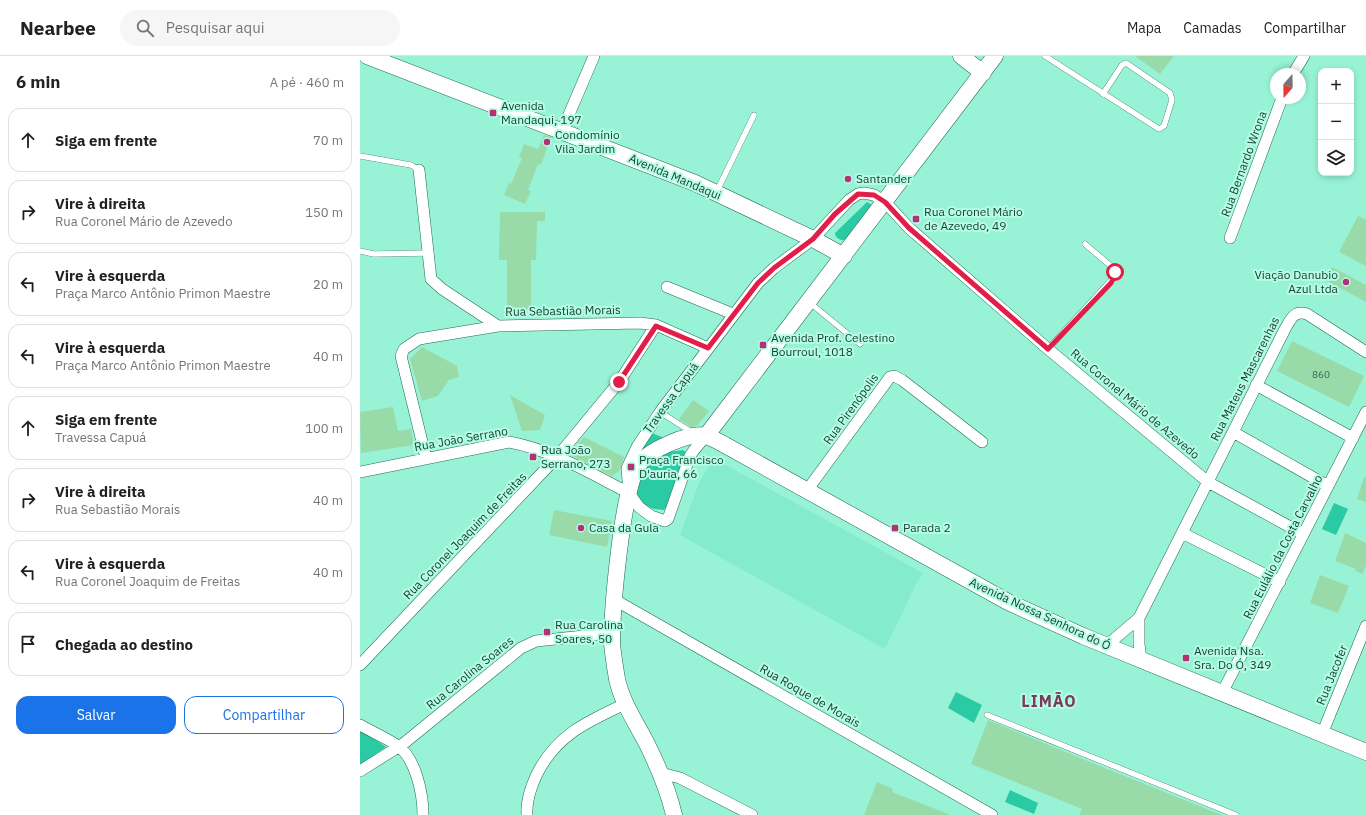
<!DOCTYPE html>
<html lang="pt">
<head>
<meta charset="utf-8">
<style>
  :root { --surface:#fff; --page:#f6f6f6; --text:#202124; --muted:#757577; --line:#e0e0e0; --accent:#1a73e8 }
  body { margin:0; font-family:"IBM Plex Sans",sans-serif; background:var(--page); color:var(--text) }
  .controls { position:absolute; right:12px; top:12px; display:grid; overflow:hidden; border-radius:8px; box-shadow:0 2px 6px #0003 }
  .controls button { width:36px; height:36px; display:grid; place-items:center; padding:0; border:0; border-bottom:1px solid var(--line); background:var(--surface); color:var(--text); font:20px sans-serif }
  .compass { position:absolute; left:910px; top:12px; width:36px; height:36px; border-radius:50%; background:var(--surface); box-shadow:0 2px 6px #0003; rotate:200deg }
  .stop { position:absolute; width:12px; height:12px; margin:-9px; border:3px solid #e11d48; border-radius:50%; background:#fff }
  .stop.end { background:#e11d48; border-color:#fff; box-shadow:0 1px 4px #0008 }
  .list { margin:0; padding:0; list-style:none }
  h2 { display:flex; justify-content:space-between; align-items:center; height:52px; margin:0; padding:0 16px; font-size:17px }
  h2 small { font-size:13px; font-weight:400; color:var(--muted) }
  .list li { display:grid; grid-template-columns:26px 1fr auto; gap:12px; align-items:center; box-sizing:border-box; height:64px; margin:0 8px 8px; padding:0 8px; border:1px solid var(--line); border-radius:12px }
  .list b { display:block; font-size:15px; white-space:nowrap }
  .list p { margin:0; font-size:13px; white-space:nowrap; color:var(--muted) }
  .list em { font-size:13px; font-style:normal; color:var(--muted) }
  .actions { display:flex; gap:8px; padding:12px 16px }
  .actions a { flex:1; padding:9px 0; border:1px solid var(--accent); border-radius:12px; text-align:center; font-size:14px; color:var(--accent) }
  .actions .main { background:var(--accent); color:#fff }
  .icon { flex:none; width:22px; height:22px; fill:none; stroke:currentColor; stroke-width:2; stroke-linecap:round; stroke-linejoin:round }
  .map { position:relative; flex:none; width:1006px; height:759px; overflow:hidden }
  header { display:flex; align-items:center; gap:24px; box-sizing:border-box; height:56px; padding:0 20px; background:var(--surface); border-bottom:1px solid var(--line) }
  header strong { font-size:19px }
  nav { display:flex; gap:22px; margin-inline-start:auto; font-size:14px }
  .search { width:280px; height:36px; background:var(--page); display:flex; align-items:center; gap:10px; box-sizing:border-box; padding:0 14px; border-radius:22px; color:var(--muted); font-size:15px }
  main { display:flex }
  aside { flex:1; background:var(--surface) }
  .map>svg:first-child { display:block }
  .built { fill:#84ebcb }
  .green { fill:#2acaa4 }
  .building { fill:#98dba9 }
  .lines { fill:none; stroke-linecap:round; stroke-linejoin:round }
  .service-casing { stroke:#216956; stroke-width:6 }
  .minor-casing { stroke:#216956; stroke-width:12 }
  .secondary-casing { stroke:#216956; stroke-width:17 }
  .service { stroke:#fff; stroke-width:5.5 }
  .minor { stroke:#fff; stroke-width:11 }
  .secondary { stroke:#fff; stroke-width:16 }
  .route { stroke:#e11d48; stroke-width:5 }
  .poi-dot { fill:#b43178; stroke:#b5fde4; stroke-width:1.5 }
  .labels { text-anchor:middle; stroke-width:4; stroke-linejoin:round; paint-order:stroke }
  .number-label { font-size:10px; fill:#3a6852 }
  .poi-label { font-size:12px; fill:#1a4135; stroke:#b5fde4; text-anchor:start }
  .street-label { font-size:12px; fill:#1a4135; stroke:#b5fde4 }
  .district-label { font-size:16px; font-weight:bold; letter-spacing:1px; fill:#7c3a5a; stroke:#b5fde4 }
</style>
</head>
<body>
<header>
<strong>Nearbee</strong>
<div class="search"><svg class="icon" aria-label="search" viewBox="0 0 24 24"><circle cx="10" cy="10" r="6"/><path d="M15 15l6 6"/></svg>Pesquisar aqui</div>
<nav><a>Mapa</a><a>Camadas</a><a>Compartilhar</a></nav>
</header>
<main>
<aside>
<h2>6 min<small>A pé · 460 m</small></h2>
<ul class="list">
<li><svg class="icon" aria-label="ahead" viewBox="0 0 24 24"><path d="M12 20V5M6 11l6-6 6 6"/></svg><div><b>Siga em frente</b></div><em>70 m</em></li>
<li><svg class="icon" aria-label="right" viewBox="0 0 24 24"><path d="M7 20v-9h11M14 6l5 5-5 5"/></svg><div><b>Vire à direita</b><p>Rua Coronel Mário de Azevedo</p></div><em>150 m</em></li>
<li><svg class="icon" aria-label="left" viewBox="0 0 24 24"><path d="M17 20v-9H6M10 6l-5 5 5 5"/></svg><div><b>Vire à esquerda</b><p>Praça Marco Antônio Primon Maestre</p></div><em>20 m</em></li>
<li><svg class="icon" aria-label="left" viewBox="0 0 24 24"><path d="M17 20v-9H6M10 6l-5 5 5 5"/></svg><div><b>Vire à esquerda</b><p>Praça Marco Antônio Primon Maestre</p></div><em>40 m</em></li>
<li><svg class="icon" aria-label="ahead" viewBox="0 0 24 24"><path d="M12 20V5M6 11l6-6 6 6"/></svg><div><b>Siga em frente</b><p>Travessa Capuá</p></div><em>100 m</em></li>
<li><svg class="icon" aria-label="right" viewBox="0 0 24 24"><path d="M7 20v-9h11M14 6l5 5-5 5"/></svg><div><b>Vire à direita</b><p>Rua Sebastião Morais</p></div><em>40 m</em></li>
<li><svg class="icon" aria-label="left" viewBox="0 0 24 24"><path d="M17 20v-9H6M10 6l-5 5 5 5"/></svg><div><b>Vire à esquerda</b><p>Rua Coronel Joaquim de Freitas</p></div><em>40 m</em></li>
<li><svg class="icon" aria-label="arrive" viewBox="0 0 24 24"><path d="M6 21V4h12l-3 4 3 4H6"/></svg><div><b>Chegada ao destino</b></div></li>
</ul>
<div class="actions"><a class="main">Salvar</a><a>Compartilhar</a></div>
</aside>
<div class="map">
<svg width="1006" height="759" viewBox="0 0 1006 759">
  <rect width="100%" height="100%" fill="#98f3d6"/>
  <path class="built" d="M353 402 563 517 555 530 525 593 320 479 339 427Z"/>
  <path class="green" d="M507 146 512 149 485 184C481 185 475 182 475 177Z
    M292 377 309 384 271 406Z
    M323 394 328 398 310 447 304 454 294 453 277 446 274 423 296 398Z
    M974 447 988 453 976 479 962 473Z
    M596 636 622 649 614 667 588 652Z
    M0 673 26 691 0 709Z
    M650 734 678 747 674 758 645 746Z"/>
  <path class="building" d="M775 0H814L800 18Z
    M184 79 191 81 181 109 178 108 168 134 171 135 165 148 144 139 149 127 151 128 162 102 159 101 164 88 178 93Z
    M140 156H185V165H177L176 204H171V253H147V204H139Z
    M998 160 1006 164V210L979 196Z
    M972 211 1006 229V246L965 224Z
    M932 285 1004 320 989 351 917 315Z
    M62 291 97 310 99 321 89 324 78 340 62 345 50 303Z
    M150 339 185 359 180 374 162 375Z
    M333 344 349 355 337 370 331 371 319 363Z
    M33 351 38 375 51 373 54 389 1 397 0 356Z
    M224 381 264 401 260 414 252 420 212 400 211 395Z
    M1004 421 1006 422V446L997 443Z
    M194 454 252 465 247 491 189 479Z
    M985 477 1006 487V509L1003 518 995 515 996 513 975 505Z
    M960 519 989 530 978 557 950 547Z
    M628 664 730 706 862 759H719L722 753 611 708Z
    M517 726 533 733 532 736 591 759H504Z"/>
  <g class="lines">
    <g class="service-casing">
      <path id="service" d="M685 0 799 73 804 70 812 44 810 37 766 7 762 9 743 38
        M0 100 51 109 59 114
        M357 135 394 59
        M0 195 14 198 67 197
        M449 246 500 288
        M688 293 754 221 752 211 725 188
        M300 356 333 377
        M627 659 876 759"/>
    </g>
    <g class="minor-casing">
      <path id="minor" d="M933 18 944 0
        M202 75 234 0
        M59 114 71 223 82 233 138 270 280 267 296 269 348 292
        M870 182 922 42
        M307 231 373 258
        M896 329 993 382
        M873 376 968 430
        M346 380 334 394 330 400 308 463 305 465 291 460 279 451 269 437 267 412 277 391 300 356 398 227 414 212 453 183 489 144 498 138 504 137 514 139 525 146 549 172 688 293 848 426 943 478
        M66 402 41 300 44 293 59 283 138 270
        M0 416 149 386C192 394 230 417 269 437
        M448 433 530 321 534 320 542 324 622 386
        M822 477 920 526
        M255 544 632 759
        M779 562V588L781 604
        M746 590 779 562 925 273C931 263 934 254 947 258L1006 296
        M0 609 197 401 259 326 296 269
        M862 637 1006 356
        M0 669C12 676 27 682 38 690 56 703 63 738 63 759
        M962 678 1006 570
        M0 715 43 688 161 592 176 585 253 577
        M301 717 320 722 392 759
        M167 759C166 746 171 731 176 720 195 680 226 666 265 648"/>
    </g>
    <g class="secondary-casing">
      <path id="secondary" d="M7 0 335 127 453 183 484 200
        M601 0 623 17
        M346 380 635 0
        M314 759C308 733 298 710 286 686 275 665 262 646 257 623 255 611 253 599 252 587 252 553 262 433 279 408 289 394 329 376 346 380 353 382 359 386 365 389L648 546 723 580 1006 696"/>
    </g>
    <use href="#service" class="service"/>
    <use href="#minor" class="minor"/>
    <use href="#secondary" class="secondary"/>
  </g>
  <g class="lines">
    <path class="route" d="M259 326 296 270 348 292 398 227 414 212 453 183 475 158 498 138 514 139 525 146 549 172 688 293 751 227 754 221 755 216"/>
  </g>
  <g class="poi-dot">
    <rect x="129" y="53" width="8" height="8" rx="2"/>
    <circle cx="187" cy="86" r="4"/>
    <circle cx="488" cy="123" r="4"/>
    <rect x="552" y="159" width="8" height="8" rx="2"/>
    <circle cx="986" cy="226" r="4"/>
    <rect x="399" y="285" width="8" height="8" rx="2"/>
    <rect x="169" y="397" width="8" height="8" rx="2"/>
    <rect x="267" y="407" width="8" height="8" rx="2"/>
    <circle cx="221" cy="472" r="4"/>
    <rect x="531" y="468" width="8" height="8" rx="2"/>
    <rect x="183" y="572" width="8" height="8" rx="2"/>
    <rect x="822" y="598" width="8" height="8" rx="2"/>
  </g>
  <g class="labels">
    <g class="number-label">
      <text x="961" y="322">860</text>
    </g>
    <g class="poi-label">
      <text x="141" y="54">Avenida<tspan x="141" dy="14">Mandaqui, 197</tspan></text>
      <text x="195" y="83">Condomínio<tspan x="195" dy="14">Vila Jardim</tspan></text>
      <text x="496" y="127">Santander</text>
      <text x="564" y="160">Rua Coronel Mário<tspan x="564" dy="14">de Azevedo, 49</tspan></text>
      <text x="978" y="223" text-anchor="end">Viação Danubio<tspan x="978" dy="14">Azul Ltda</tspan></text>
      <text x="411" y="286">Avenida Prof. Celestino<tspan x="411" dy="14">Bourroul, 1018</tspan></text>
      <text x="181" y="398">Rua João<tspan x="181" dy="14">Serrano, 273</tspan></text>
      <text x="279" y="408">Praça Francisco<tspan x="279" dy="14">D'auria, 66</tspan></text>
      <text x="229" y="476">Casa da Gula</text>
      <text x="543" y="476">Parada 2</text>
      <text x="195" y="573">Rua Carolina<tspan x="195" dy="14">Soares, 50</tspan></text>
      <text x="834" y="599">Avenida Nsa.<tspan x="834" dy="14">Sra. Do Ó, 349</tspan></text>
    </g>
    <g class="street-label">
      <text transform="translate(884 108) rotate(-70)" y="4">Rua Bernardo Wrona</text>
      <text transform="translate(315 121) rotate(23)" y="4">Avenida Mandaqui</text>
      <text transform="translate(203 255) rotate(-1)" y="4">Rua Sebastião Morais</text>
      <text transform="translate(885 323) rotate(-63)" y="4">Rua Mateus Mascarenhas</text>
      <text transform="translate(311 342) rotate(-54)" y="4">Travessa Capuá</text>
      <text transform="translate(775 348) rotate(40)" y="4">Rua Coronel Mário de Azevedo</text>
      <text transform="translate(491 353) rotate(-54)" y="4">Rua Pirenópolis</text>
      <text transform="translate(101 383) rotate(-10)" y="4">Rua João Serrano</text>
      <text transform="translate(105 480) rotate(-46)" y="4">Rua Coronel Joaquim de Freitas</text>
      <text transform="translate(923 491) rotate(-63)" y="4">Rua Eulálio da Costa Carvalho</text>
      <text transform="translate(680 558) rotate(25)" y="4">Avenida Nossa Senhora do Ó</text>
      <text transform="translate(110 617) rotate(-39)" y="4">Rua Carolina Soares</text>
      <text transform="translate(972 619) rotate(-68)" y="4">Rua Jacofer</text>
      <text transform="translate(450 640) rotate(30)" y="4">Rua Roque de Morais</text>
    </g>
    <g class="district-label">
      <text x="689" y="651">LIMÃO</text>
    </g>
  </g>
</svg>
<div class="controls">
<button>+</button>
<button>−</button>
<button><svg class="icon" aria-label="layers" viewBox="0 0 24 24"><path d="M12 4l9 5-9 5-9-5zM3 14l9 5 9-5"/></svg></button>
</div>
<svg class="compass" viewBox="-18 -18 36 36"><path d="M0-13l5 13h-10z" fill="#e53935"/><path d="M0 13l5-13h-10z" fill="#757577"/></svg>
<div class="stop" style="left:755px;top:216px"></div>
<div class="stop end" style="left:259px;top:326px"></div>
</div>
</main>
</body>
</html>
